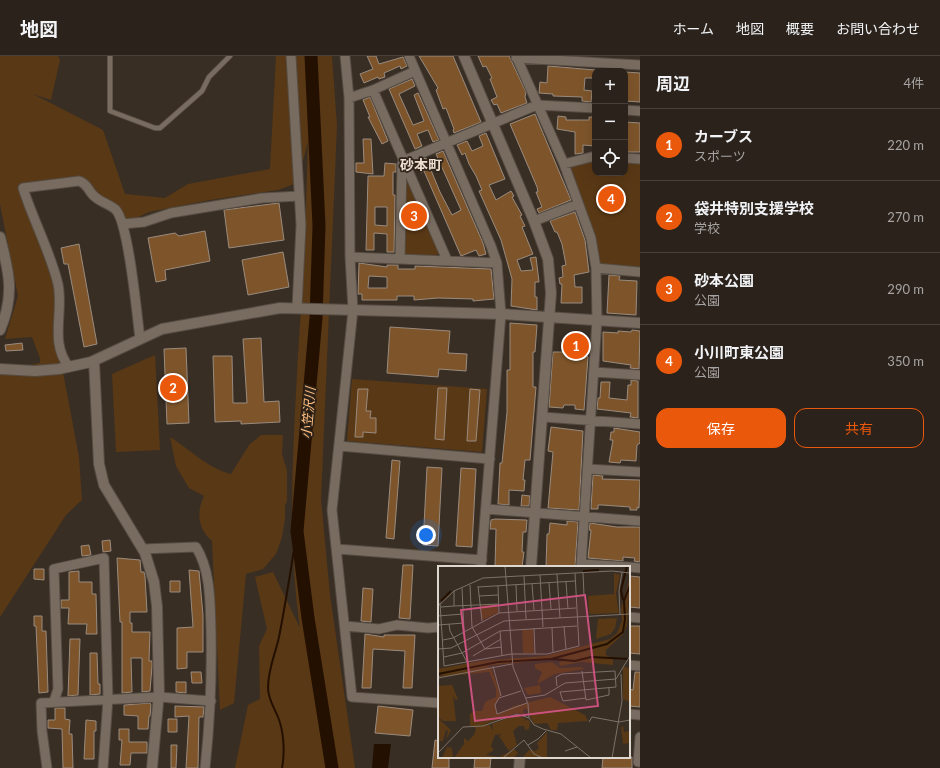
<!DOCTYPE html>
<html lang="ja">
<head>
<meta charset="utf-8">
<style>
  :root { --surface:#2b221b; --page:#372f28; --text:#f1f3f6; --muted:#a6a4a3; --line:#473f3a; --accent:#ea580c }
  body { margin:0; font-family:Lato,"Noto Sans JP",sans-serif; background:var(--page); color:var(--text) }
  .controls { position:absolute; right:12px; top:12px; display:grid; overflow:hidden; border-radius:8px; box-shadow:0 4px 16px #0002 }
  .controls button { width:36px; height:36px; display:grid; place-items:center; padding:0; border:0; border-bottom:1px solid var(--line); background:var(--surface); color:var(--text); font:20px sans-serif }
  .you { position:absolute; left:426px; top:479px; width:14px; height:14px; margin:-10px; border:3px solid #fff; border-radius:50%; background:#1a73e8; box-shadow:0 0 0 6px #1a73e833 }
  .badge { display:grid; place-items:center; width:26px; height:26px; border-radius:50%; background:var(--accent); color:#fff; font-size:13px; font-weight:700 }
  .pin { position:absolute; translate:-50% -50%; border:2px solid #fff; box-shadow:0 1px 4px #0006 }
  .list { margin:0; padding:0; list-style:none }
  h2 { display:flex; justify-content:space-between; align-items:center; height:52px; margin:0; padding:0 16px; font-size:17px }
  h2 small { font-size:13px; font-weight:400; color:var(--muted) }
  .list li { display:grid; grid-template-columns:26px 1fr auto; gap:12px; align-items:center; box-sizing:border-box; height:72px; padding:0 16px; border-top:1px solid var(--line) }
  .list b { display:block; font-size:15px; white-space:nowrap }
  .list p { margin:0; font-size:13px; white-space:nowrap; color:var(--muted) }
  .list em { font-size:13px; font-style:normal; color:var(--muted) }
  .actions { display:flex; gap:8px; padding:12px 16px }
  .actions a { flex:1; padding:9px 0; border:1px solid var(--accent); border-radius:12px; text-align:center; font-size:14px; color:var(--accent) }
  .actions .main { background:var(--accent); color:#fff }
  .icon { flex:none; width:22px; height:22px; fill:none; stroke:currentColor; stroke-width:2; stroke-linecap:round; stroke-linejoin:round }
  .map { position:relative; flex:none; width:640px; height:712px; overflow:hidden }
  header { display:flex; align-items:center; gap:24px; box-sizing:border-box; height:56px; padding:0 20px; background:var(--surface); border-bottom:1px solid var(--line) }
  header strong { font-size:19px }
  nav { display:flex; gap:22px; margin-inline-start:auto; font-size:14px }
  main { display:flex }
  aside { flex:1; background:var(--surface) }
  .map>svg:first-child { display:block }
  .green { fill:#593815 }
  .water { fill:#241000 }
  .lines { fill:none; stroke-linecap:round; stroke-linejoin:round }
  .stream { stroke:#241000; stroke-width:2 }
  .river { stroke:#241000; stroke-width:13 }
  .building { fill:#7e552b; stroke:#998b7f; fill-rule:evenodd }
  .service-casing { stroke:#554c43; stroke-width:6 }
  .minor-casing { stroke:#554c43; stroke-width:11 }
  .tertiary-casing { stroke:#554c43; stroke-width:12 }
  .service { stroke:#786b5f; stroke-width:4.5 }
  .minor { stroke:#786b5f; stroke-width:9 }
  .tertiary { stroke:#786b5f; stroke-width:10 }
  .labels { text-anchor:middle; stroke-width:3.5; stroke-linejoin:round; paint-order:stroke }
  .water-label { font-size:13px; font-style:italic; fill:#febd7f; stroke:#2f241a }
  .quarter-label { font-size:14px; font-weight:bold; fill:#edded0; stroke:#2f241a }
  .inset-river { fill:none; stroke:#241000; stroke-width:2 }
  .inset-road { fill:none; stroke:#7b7269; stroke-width:1 }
  .view { fill:#cb527e; fill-opacity:0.15; stroke:#cb527e; stroke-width:2 }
  .inset-edge { fill:none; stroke:#dfd8d1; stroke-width:2 }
</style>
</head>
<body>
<header>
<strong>地図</strong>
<nav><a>ホーム</a><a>地図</a><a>概要</a><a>お問い合わせ</a></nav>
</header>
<main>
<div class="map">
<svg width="640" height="712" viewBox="0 0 640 712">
  <rect width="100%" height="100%" fill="#392e24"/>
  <path class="green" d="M0 0H58L60 4 51 44 33 38 103 74 125 138 165 142 188 128 270 113 276 0H332L337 70 321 443 330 539 355 712H235L248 649 260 643 259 590 267 573 255 521 273 516 300 572C287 482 293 391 298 300 303 229 306 157 308 86L297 127 278 134 210 144 149 156 123 168 79 125 23 132 58 232 59 295 79 401 82 444 66 459 0 561V314L40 307V302L32 281 5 283 18 240 0 148Z
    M595 104V117H625V106L640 107V213L600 209 591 168 570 113 572 109Z
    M404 123 408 124 439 196 435 201 403 199Z
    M155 299 160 394 116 396 112 318Z
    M352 323 487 333 482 396 347 385Z
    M261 379H283L282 398 287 415V445L285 450V463L282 481 276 498 263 513 246 518 234 647 220 654 212 485C198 473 196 457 204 440L189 432 176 410 170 381C191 394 207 412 231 418L249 389Z"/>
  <path class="water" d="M374 688H391L388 712H372Z"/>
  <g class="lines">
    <path class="stream" d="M282 712C285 696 284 676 278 661 274 651 268 643 268 632 268 613 275 599 279 581 286 546 291 511 297 476"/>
    <path class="river" d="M311 0 319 170 316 262 297 475 308 562 332 712"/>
  </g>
  <path class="building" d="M367 0H376L379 8 403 1 407 10 401 13 400 10 384 17 385 21 379 23 378 21 364 27 360 18 373 13Z
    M419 0H453L481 66 454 77 453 74 454 73 446 52 443 53 436 34 438 32Z
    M478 0H509L526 36 525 41 527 47 501 57 497 48 494 49 491 44 497 41 490 23 492 22 486 10 483 11Z
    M548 10 595 14V22H585L584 34 592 35 591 46 582 45V41L553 40V38L539 37 540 26 547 27Z
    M625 16 640 17V46L625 45Z
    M412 23 415 30 399 38 413 69 424 65 414 39 418 37 439 84 433 86 428 74 417 78 422 90 415 93 389 33Z
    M370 41 388 85 382 88 368 61H370L363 44Z
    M535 58 571 144 539 157 537 153 542 151 536 136H538L537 131 510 68Z
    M558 60 566 61V64H589V61H595V90L583 89V97L575 98V76L557 73Z
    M625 66 640 67V96H625Z
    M486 77 505 123 489 129 496 144 511 135 514 140 512 141 522 159 520 160 525 170 522 171 533 198 517 204 521 215 533 214 530 202 536 201 539 226H535V241H537V254L511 250 512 223 501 184 479 135 482 134 476 120 469 108 465 97 462 99 457 89 467 85 472 95 483 90 479 80Z
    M363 83H371L373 118 356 116V107H364Z
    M443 95 483 187 486 198 479 200 476 194 461 200 424 115 421 117 416 106 426 102 440 136 452 159 461 154 436 98Z
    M385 107 396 108V116H393V139H395L394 196H387V178L374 177V194H366L368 120H384ZM375 151H387V170L375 169Z
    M279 147 284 184 229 192 224 154Z
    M575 156 585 184 589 216 574 219 575 231H582V247H561L562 228H560L559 222 563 221 562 210 566 209 562 188 557 176H555L550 165Z
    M205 175 210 205 165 214 166 224 156 226 148 182 175 177 179 180Z
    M79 188 97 288 84 291 68 208H64L61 192Z
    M283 196 289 231 248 239 242 204Z
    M359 207 387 211V209H398V213H415V210L491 213 494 243 473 245V243L438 242 414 244V240H397V244H362V238H358ZM369 220 387 221V232H368Z
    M609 219 620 220 619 224 637 225 636 259 607 257Z
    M510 267 537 269 535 296H533V331H536L530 404H525L523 424H525L524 435 509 434V449L498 448 500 407H502L507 356V314H510Z
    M390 271 450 275 448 297 467 298 466 315 439 313 438 321 387 317Z
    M632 274 640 275 639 313 630 312 631 309 603 305V276L618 277V275L631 276Z
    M261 282 264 346 279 345 280 366 241 368V365L215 366 213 300H232L233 347H247L243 283Z
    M565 284 587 286 585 298 588 301 584 354 575 353V349H564L563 352 549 351 553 296H564Z
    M22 287 23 294 6 295 5 289Z
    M186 292 189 367 167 368 164 293Z
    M631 324 638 325V362L630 361 631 357 597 353 598 342H600L601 326H610L609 342 627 344 628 329H631Z
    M438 332H447L444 384 435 383Z
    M358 333H368L366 355H371L370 362H376V377L363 376V381H355Z
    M470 333 480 334 476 385H467Z
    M551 371 583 375 579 454 548 452 553 396 548 395Z
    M614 372 640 376V387L637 389 636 405 621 404 620 407 609 406 613 384H610L611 376H614Z
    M392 404 400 405 394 483 386 482Z
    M427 411 442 412 438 490 423 489Z
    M461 412 476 413 472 491 456 490Z
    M593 419 603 420 602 423 640 424 639 452 637 451V454H630V451L602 449H598V453H591Z
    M522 439 530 440 529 450H521Z
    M495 463 527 464 526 476H523L522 496H524L522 511H495L496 473H490L491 464Z
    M567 465 578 466 575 511H546L547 478H549L550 467 567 469Z
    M590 467 617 471H640V506L634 505 635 502 623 501V505L588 502 591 474H589Z
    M110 484 111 495 103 496 102 485Z
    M89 489 91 499 82 500 81 490Z
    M117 502 140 504 141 516H144L145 520 147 556H130V567H132V576H150L149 605H152V610L150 635 142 636V602H131L132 636 122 637V566H120Z
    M403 509H413L410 563 399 562Z
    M34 513H44V524L34 523Z
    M189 514 199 515 203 559V596H187V612L177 613V572L193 571Z
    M79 515V526H92V538H96L97 578H86L87 568H68L69 552H61V544H69V516Z
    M629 520 640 521V552L629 551Z
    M170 525H180V536H170Z
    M363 532 373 533 371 566 361 565Z
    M34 560H42V575H46L48 636 39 637 36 570H34Z
    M629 570H640V598L629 597Z
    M365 578 384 581V579H415L412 632H403L405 595 373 593 371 632H362Z
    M70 583H80L78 639 68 640Z
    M90 597H97L98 628H100V638L90 639Z
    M191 616H201L202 627H192Z
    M635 616H640V651L629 650V633L633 634Z
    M176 626H186V637L176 636Z
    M150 647 151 649 150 660H149L148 673H138V660L124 659V649Z
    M175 650 204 651 203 661H199L198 712H186L189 660 175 661Z
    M378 650 413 654 410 680 375 677Z
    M55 652H65V663L70 664 69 678H72L73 712H63L62 673 48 672V664H55Z
    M168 663H177V676H168Z
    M86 664 96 665V675H94V703H84Z
    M119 673H129V686H147V697H131L130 709H120L122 684H119Z
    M435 684 439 685V701H449V712H432Z
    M171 689H177L176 712H171Z
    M475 701H491L490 712H474Z
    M603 701H632V712H602Z"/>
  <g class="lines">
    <g class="service-casing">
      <path id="service" d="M110 0V55L155 72H160L202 35 209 21 230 0"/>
    </g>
    <g class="minor-casing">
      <path id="minor" d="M291 0 301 169 297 252
        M345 0 349 42 350 201 353 254 332 454 352 641 439 647
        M409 0 491 190 497 207 501 258 481 511
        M516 0 564 108 591 182 596 212 597 264 581 511
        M516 2 640 9
        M373 34 447 204
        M349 42 373 34 415 15
        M625 54 640 55
        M625 102 640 103
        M403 105 537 49 595 52
        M564 108 595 100
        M534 165 578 148
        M123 168 144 166 171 157 262 142 299 140
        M350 201 497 207
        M400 203 402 108
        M596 212 640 216
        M69 311C49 286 64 257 58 228 50 195 33 164 23 132L79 125C88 128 87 133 93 139 99 146 110 148 116 154 129 169 137 260 140 283
        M594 316 640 319
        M543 361 640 368
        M339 390 490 403
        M588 413 640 416
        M486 453 640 465
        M143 493 196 491C211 515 210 547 211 574 212 621 210 666 205 712
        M337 493 482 504
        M581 508 629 511
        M629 511 640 512
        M629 561 640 562
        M345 570 379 573 397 569 428 572 439 571
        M629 609 640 610
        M54 645 58 633 54 513 104 502 108 643 103 712
        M629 658 640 659
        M640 681 638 706H640
        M47 712 42 675 41 647 159 641 211 645"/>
    </g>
    <g class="tertiary-casing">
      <path id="tertiary" d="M464 0 534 165 548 203 551 237 531 511
        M0 181C9 216 15 239 0 274
        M94 305 99 408 104 429 145 497 154 526 157 550 159 637 152 712
        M0 313 35 315 59 313 91 306 162 273 280 252 501 258 640 267
        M519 712 520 701"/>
    </g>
    <use href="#service" class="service"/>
    <use href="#minor" class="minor"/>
    <use href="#tertiary" class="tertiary"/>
  </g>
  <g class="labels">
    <g class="water-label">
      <text transform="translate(308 357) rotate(-85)" y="5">小笠沢川</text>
    </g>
    <g class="quarter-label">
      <text x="421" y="114">砂本町</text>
    </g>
  </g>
  <g transform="translate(438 510)">
    <rect width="192" height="192" fill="#392e24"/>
    <path d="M176 7 182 9 178 28 181 47 151 48 150 30 176 28ZM192 11 189 59 185 68 168 84V89L175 93V99L143 96 122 100 121 97 127 92 47 100 53 101 63 130 57 139 59 148 76 140 112 131 147 149 150 155 120 157 119 164H113L109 157 96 158 88 142 85 144 86 148 78 147 47 158 52 159 55 165 54 158 78 149 88 153 83 157 89 153 92 156 91 163 87 164 86 160H81L75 165 79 179 71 185 61 170 64 168 57 169 53 180 56 184 48 189 61 191 76 183 80 187 76 192H16L26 178V172L30 175 36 169 38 162 32 160V148L36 145H44L47 136 58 131V123L51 106 0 111 7 107 0 108V103L42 95 107 90 172 73 179 67 184 55 183 43ZM59 38 60 47 44 54 42 39ZM179 52 177 62 173 68 158 73 160 53ZM95 63 96 87H85L84 64ZM114 96 122 102 144 101 146 103 117 108 99 118 104 106 97 102V98ZM185 100 192 103V136L185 133ZM14 119 20 133 17 134 15 129 18 155H5L0 151V120ZM102 119 103 127 90 129 86 122ZM1 153 13 164 8 174 10 165 8 164 5 175H0ZM185 160 186 166 191 165 192 168V181L191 177 185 178 183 161ZM109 166V192H84L91 184 98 185 101 182 99 177ZM9 181 14 182 15 192H4Z" fill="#593815"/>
    <path class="inset-river" d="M145 5 161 4M185 34 183 24 189 0M3 35 13 25M113 93 137 95 153 91 192 93M0 108 60 96 113 93 169 78 185 66 187 53 186 35 192 19"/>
    <path class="inset-road" d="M67 0 75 101 90 138 91 152M119 8 122 52M102 9 105 61M86 10 88 53M128 16 130 43M111 17 113 43M94 18 96 44M32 19 34 61 47 83M78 19 79 45M40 20 44 55M60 20 61 47M40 21 137 15M24 22 26 65M41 30 60 29M138 30 146 29 145 7M2 37 6 100 73 88H109L141 80 137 7M0 40 16 25 45 12 174 5 192 7M16 40 61 38M3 41 16 40V25M182 48 181 25 184 6M191 48 192 29M0 50 25 48M11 58 12 65 29 96M0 59 26 57M126 60 128 83M114 61 115 86M96 62 97 88M62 65 64 90M5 74 15 72 61 47 138 42M0 83 13 82 66 55 192 48M47 83 64 81M35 90 63 73M6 91 24 87 62 65 139 60M55 100 63 130M184 103 192 90M144 105 148 134 171 129V121M0 112 74 98M119 120 118 111 124 108 177 105 178 121 122 126 125 135 148 132M83 125 61 132 57 139 59 148 89 137M88 132 107 129 127 117 178 113 184 103M151 156 154 151 181 156 192 154M90 179 100 173 108 165M127 185 139 181M0 187 25 161 45 160 79 148 91 152 96 159 105 163 123 168 153 192M65 192 86 174 96 188 105 192M174 192 184 135 183 108"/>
    <path class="view" d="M147 29 160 140 37 155 23 44Z"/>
    <rect width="192" height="192" class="inset-edge"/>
  </g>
</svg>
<div class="controls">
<button>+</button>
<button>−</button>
<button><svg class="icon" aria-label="locate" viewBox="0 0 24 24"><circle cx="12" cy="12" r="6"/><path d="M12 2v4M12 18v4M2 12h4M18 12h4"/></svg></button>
</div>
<div class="you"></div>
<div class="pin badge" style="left:576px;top:290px">1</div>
<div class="pin badge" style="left:173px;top:332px">2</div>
<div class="pin badge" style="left:414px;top:160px">3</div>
<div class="pin badge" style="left:611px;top:143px">4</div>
</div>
<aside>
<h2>周辺<small>4件</small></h2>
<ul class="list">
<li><span class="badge">1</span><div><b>カーブス</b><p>スポーツ</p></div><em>220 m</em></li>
<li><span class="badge">2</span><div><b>袋井特別支援学校</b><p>学校</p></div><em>270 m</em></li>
<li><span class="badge">3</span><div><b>砂本公園</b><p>公園</p></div><em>290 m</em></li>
<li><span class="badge">4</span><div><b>小川町東公園</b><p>公園</p></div><em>350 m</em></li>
</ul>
<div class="actions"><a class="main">保存</a><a>共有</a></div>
</aside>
</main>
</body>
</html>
